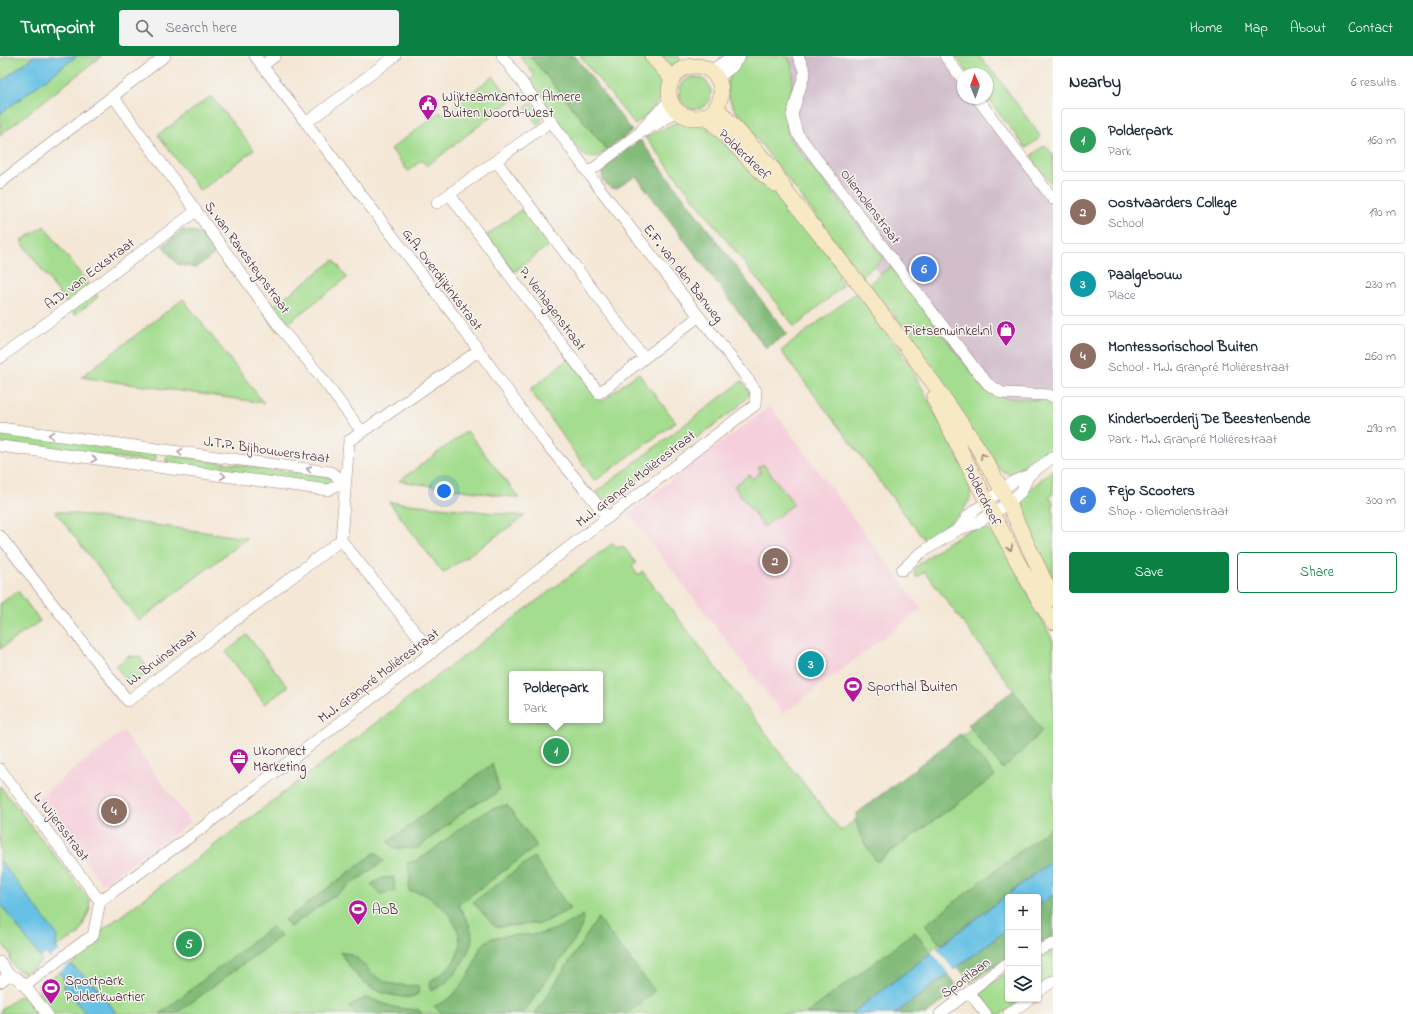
<!DOCTYPE html>
<html lang="en">
<head>
<meta charset="utf-8">
<style>
  :root { --surface:#fff; --page:#f2f2f3; --text:#1f2937; --muted:#747a83; --line:#e0e1e3; --accent:#0b8043 }
  body { margin:0; font-family:"Indie Flower",sans-serif; background:var(--page); color:var(--text) }
  .controls { position:absolute; right:12px; bottom:12px; display:grid; overflow:hidden; border-radius:4px; box-shadow:0 1px 3px #0004 }
  .controls button { width:36px; height:36px; display:grid; place-items:center; padding:0; border:0; border-bottom:1px solid var(--line); background:var(--surface); color:var(--text); font:20px sans-serif }
  .compass { position:absolute; left:957px; top:12px; width:36px; height:36px; border-radius:50%; background:var(--surface); box-shadow:0 1px 3px #0004; rotate:358deg }
  .you { position:absolute; left:444px; top:435px; width:14px; height:14px; margin:-10px; border:3px solid #fff; border-radius:50%; background:#1a73e8; box-shadow:0 0 0 6px #1a73e833 }
  .badge { display:grid; place-items:center; width:26px; height:26px; border-radius:50%; background:var(--accent); color:#fff; font-size:13px; font-weight:700 }
  .pin { position:absolute; translate:-50% -50%; border:2px solid #fff; box-shadow:0 1px 4px #0006 }
  .popup { position:absolute; left:509px; top:615px; width:94px; height:52px; box-sizing:border-box; display:grid; place-content:center; border-radius:4px; background:var(--surface); filter:drop-shadow(0 1px 3px #0005); font-size:13px; white-space:nowrap; color:var(--muted) }
  .popup b { font-size:15px; color:var(--text) }
  .popup::after { content:''; position:absolute; left:50%; top:100%; margin-left:-8px; border:8px solid transparent; border-top-color:var(--surface) }
  .list { margin:0; padding:0; list-style:none }
  h2 { display:flex; justify-content:space-between; align-items:center; height:52px; margin:0; padding:0 16px; font-size:17px }
  h2 small { font-size:13px; font-weight:400; color:var(--muted) }
  .list li { display:grid; grid-template-columns:26px 1fr auto; gap:12px; align-items:center; box-sizing:border-box; height:64px; margin:0 8px 8px; padding:0 8px; border:1px solid var(--line); border-radius:4px }
  .list b { display:block; font-size:15px; white-space:nowrap }
  .list p { margin:0; font-size:13px; white-space:nowrap; color:var(--muted) }
  .list em { font-size:13px; font-style:normal; color:var(--muted) }
  .actions { display:flex; gap:8px; padding:12px 16px }
  .actions a { flex:1; padding:9px 0; border:1px solid var(--accent); border-radius:4px; text-align:center; font-size:14px; color:var(--accent) }
  .actions .main { background:var(--accent); color:#fff }
  .icon { flex:none; width:22px; height:22px; fill:none; stroke:currentColor; stroke-width:2; stroke-linecap:round; stroke-linejoin:round }
  .map { position:relative; flex:none; width:1053px; height:958px; overflow:hidden }
  header { display:flex; align-items:center; gap:24px; box-sizing:border-box; height:56px; padding:0 20px; background:var(--accent); color:#fff }
  header strong { font-size:19px }
  nav { display:flex; gap:22px; margin-inline-start:auto; font-size:14px }
  .search { width:280px; height:36px; background:var(--page); display:flex; align-items:center; gap:10px; box-sizing:border-box; padding:0 14px; border-radius:4px; color:var(--muted); font-size:15px }
  main { display:flex }
  aside { flex:1; background:var(--surface) }
  .map>svg:first-child { display:block }
  .built { fill:#f5cfdb }
  .industrial { fill:#d1bdcc }
  .green { fill:#a4dd8f; stroke:#777e5d; fill-rule:evenodd }
  .forest { fill:#83bc7a; stroke:#666e52 }
  .water { fill:#66c1e4; stroke:#587088 }
  .pier { fill:#f4e7d5 }
  .lines { fill:none; stroke-linecap:round; stroke-linejoin:round }
  .minor-casing { stroke:#9f8380; stroke-width:12 }
  .secondary-casing { stroke:#9f8380; stroke-width:16 }
  .minor { stroke:#fff; stroke-width:11 }
  .secondary { stroke:#f7e9c3; stroke-width:15 }
  .oneway { stroke:#ae9aa0 }
  .oneway2 { stroke:#a08477 }
  .labels { text-anchor:middle; stroke-width:3; stroke-linejoin:round; paint-order:stroke }
  .poi-label { font-size:14px; fill:#4a1f2b; stroke:#f6f6f2; text-anchor:start }
  .street-label { font-size:14px; fill:#4a1f2b; stroke:#f6f6f2 }
</style>
</head>
<body>
<header>
<strong>Turnpoint</strong>
<div class="search"><svg class="icon" aria-label="search" viewBox="0 0 24 24"><circle cx="10" cy="10" r="6"/><path d="M15 15l6 6"/></svg>Search here</div>
<nav><a>Home</a><a>Map</a><a>About</a><a>Contact</a></nav>
</header>
<main>
<div class="map">
<svg width="1053" height="958" viewBox="0 0 1053 958">
  <rect width="100%" height="100%" fill="#f6f6f2"/>
  <filter id="ink" filterUnits="userSpaceOnUse"><feTurbulence type="fractalNoise" baseFrequency=".025" numOctaves="2"/><feDisplacementMap in="SourceGraphic" scale="8" xChannelSelector="R" yChannelSelector="G"/><feConvolveMatrix kernelMatrix="1 2 1 2 8 2 1 2 1" color-interpolation-filters="sRGB"/></filter>
  <filter id="wash" filterUnits="userSpaceOnUse"><feTurbulence type="fractalNoise" baseFrequency=".012" numOctaves="4" result="noise"/><feDisplacementMap in="SourceGraphic" scale="16" xChannelSelector="R" yChannelSelector="G"/><feGaussianBlur stdDeviation="0.9" result="paint"/><feColorMatrix in="noise" values="0 0 0 0 0 0 0 0 0 0 0 0 0 0 0 0 0 1.4 0 .05"/><feComposite in="paint" operator="in"/></filter>
  <g filter="url(#wash)">
    <rect width="100%" height="100%" fill="#f4e7d5"/>
    <path class="built" d="M770 350 921 553 783 658 628 457Z
      M123 675 191 766 102 828 37 743Z"/>
    <path class="industrial" d="M719 0H949L963 18V42H981L1053 136V366L976 344 752 51Z"/>
    <path class="green" d="M5 0H34L0 26V4Z
      M77 0H102L0 79V58Z
      M520 0H530L607 94C599 100 593 104 583 99L528 25 535 20Z
      M580 0H642C647 5 653 11 657 17 671 40 650 55 635 69Z
      M661 0H678L681 4 672 11Z
      M747 0H787C800 18 787 39 786 58 786 65 787 73 788 80L884 202 862 220 737 57C727 40 721 29 736 12 739 8 743 3 747 0Z
      M955 0H979L998 22 1041 81 1026 92 987 42V18H969Z
      M493 20 512 44 427 110 422 104 408 115 391 93 440 56 442 59Z
      M679 37a16 16 0 1 1 32 0a16 16 0 1 1-32 0Z
      M211 40 254 94 200 135 158 79Z
      M531 47 542 62 541 66 538 69 525 52Z
      M675 67 698 68 707 71 787 145 841 216 838 222 843 230 795 271 645 81Z
      M1045 89 1053 99V130L1035 107 1032 99Z
      M522 153 550 188 514 216 486 180Z
      M44 170 98 241 75 259 21 185Z
      M334 204 347 222 277 275 264 257Z
      M891 210 983 332C1000 346 1027 343 1049 344L1053 347V393C1044 401 1025 418 1013 418 1005 418 999 412 994 407L894 258 883 247 869 228Z
      M857 236 909 307 971 427 970 443 962 456 926 486 781 295Z
      M183 243 264 347 81 321Z
      M569 302 601 346 638 317 676 366 595 425 530 334Z
      M742 325 750 336 748 340 736 353 606 448 596 436Z
      M0 374 155 397 156 402 154 406 0 387Z
      M467 375 519 442 399 425Z
      M168 399 334 422 335 427 332 431 166 408V403Z
      M763 408 794 448 764 471 734 430 749 419 752 423 761 416 758 412Z
      M1053 413V438L1049 441 1053 446V526L1022 456 1023 444 1027 436Z
      M389 446 525 460 443 517Z
      M55 455 247 482 139 565Z
      M979 472 987 473 1003 489 1053 585V800L848 958H117L95 929 71 909 77 904 72 897 613 487 617 492 623 490 636 507 632 511 638 519 642 515 765 676 776 692 841 775 1016 637 925 516 919 520 916 521 914 515 918 509C937 495 955 477 979 472ZM512 618H600V664H512Z
      M18 535 40 565 0 593V548Z
      M247 579 288 631 265 648 226 596Z
      M128 600 140 601 150 615 134 626H127L116 610Z
      M0 730 89 843 90 853 79 878 56 891 0 804Z
      M0 847 42 904 36 911 25 917 16 913 10 904 11 899 0 885Z
      M1053 895V919L1038 931V902Z
      M60 916 63 920 64 931 86 958H0V955L19 940 26 941 36 953 45 946 39 937V929Z
      M1008 917V943H1022L1002 958H995L979 937 1000 921Z"/>
    <path class="forest" d="M530 0H575L632 75 607 94Z
      M640 84 787 278 766 292 636 120 617 132H611L603 125 602 116 605 110Z
      M182 174 201 177 216 197 196 212 177 208 163 190Z
      M1014 634 1042 675 1003 713 968 669Z
      M960 678 995 720 877 806C866 789 856 779 856 758Z
      M492 708 499 733 493 740 477 747 467 753 418 792H395L392 791 388 786Z
      M507 749 537 790 458 849C464 859 473 871 472 883 470 898 456 919 444 928 440 931 435 933 431 935L430 925C440 919 449 913 455 903 468 881 452 858 434 845 431 843 427 839 424 838 420 836 414 836 409 835L410 820 407 807 416 805 425 800C449 783 478 753 507 749Z
      M1053 770V804L941 889 925 869Z
      M376 796 384 805 290 871 285 864Z
      M534 801 570 853 543 867 495 871 473 846Z
      M394 821 395 835 380 838 371 828 383 822Z
      M1053 839V881L1038 888V850Z
      M583 859V867L577 880 523 958H442L434 950C450 946 463 928 471 915 476 905 477 892 487 885 499 876 528 881 544 877 558 873 571 866 583 859Z
      M598 862 653 933 654 937 626 958H535Z
      M272 870 281 880 176 958H160Z
      M1008 873V902L970 926 958 911Z
      M915 876 931 897 851 958H806Z
      M340 896C362 898 366 917 384 925 395 930 407 929 419 930L418 938C411 942 405 942 397 940 367 936 355 920 340 896Z
      M948 919 958 933 927 958H895Z
      M365 942C374 943 382 947 390 950 400 953 409 953 419 954L422 958H355L349 950Z"/>
    <path class="water" d="M34 0H77L0 58V26Z
      M0 804 57 879 56 891 71 909 95 929 117 958H86L64 931 63 920 46 897 41 902 0 848Z
      M1053 804V839L1038 850V841H1008V873L895 958H851Z"/>
    <path class="pier" d="M936 891 955 916 950 919 931 895Z
      M61 893 72 906 58 917 48 903Z"/>
  </g>
  <g filter="url(#ink)">
    <g class="lines">
      <g class="minor-casing">
        <path id="minor" d="M255 0 454 260 543 384 587 436 608 462
          M798 0 805 16 792 59 797 77 976 314 988 328 1002 337 1050 339 1053 341
          M945 0 963 24
          M262 10 275 0
          M710 15 727 4 737 0
          M717 22 732 11 740 0
          M113 40 282 274 318 317 362 376
          M977 42 1053 143
          M306 67 395 0
          M642 73 670 44
          M496 105 644 302
          M588 117 638 78 657 68 677 55
          M0 127 165 0
          M450 139 510 220 599 337 698 261
          M437 147 551 65
          M0 302 196 155
          M0 372 330 416 345 425
          M0 390 328 434 345 425
          M959 473 969 459 986 446 1014 425 1029 419 1053 401
          M0 480 128 645 341 484 349 385 478 295
          M341 484 432 597
          M902 514 918 499 927 493 959 473 975 468 1008 447 1021 436 1029 419
          M0 713 100 845
          M1038 894 1053 888
          M0 906 9 919 17 922 25 930 47 958
          M0 926 9 919
          M25 930 84 885 93 880 100 845 202 772 755 349 756 335 743 317 594 125 551 65 502 0
          M969 936 986 958
          M1038 936 1053 925
          M940 958 1000 912 1008 908
          M1009 958 1029 943"/>
      </g>
      <g class="secondary-casing">
        <path id="secondary" d="M652 0 672 23
          M669 36a26 26 0 1 1 52 0a26 26 0 1 1-52 0Z
          M716 51 773 113 786 136 870 242 934 328 978 392 1002 434 1053 543
          M706 59 764 119 776 128
          M934 342 1016 503 1040 546 1053 566"/>
      </g>
      <use href="#minor" class="minor"/>
      <use href="#secondary" class="secondary"/>
    </g>
    <defs><path id="oneway-chevron" d="M-2-3.5L2.5 0L-2 3.5" fill="none" stroke-width="1.6" stroke-linecap="round" stroke-linejoin="round"/></defs>
    <g class="oneway">
      <use href="#oneway-chevron" transform="translate(51 379) rotate(-172)"/>
      <use href="#oneway-chevron" transform="translate(180 396) rotate(-172)"/>
      <use href="#oneway-chevron" transform="translate(94 403) rotate(8)"/>
      <use href="#oneway-chevron" transform="translate(309 413) rotate(-173)"/>
      <use href="#oneway-chevron" transform="translate(223 420) rotate(8)"/>
    </g>
    <g class="oneway2">
      <use href="#oneway-chevron" transform="translate(983 400) rotate(-119)"/>
      <use href="#oneway-chevron" transform="translate(1010 492) rotate(63)"/>
    </g>
  </g>
  <defs>
    <g id="civic-pin" transform="scale(1)"><path d="M0 17L-7.5 6A9.5 9.5 0 1 1 7.5 6Z" fill="#b5179e" stroke="#f6f6f2"/><path d="M-.6-6.5H3V-4.5H.6V-3L4-1V1h2V6H-6V1h2V-1L-.6-3ZM-1.2 2.5V6h2.4V2.5Z" fill="#fff"/></g>
    <g id="shop-pin" transform="scale(1)"><path d="M0 17L-7.5 6A9.5 9.5 0 1 1 7.5 6Z" fill="#b5179e" stroke="#f6f6f2"/><path d="M-5-2.5h2.3a2.7 3.5 0 0 1 5.4 0H5L5.5 6h-11ZM-1.5-2.5h3a1.5 2.3 0 0 0-3 0Z" fill="#fff"/></g>
    <g id="stadium-pin" transform="scale(1)"><path d="M0 17L-7.5 6A9.5 9.5 0 1 1 7.5 6Z" fill="#b5179e" stroke="#f6f6f2"/><path d="M0-5a6.5 5 0 1 0 0 10a6.5 5 0 1 0 0-10ZM-3.5-1.8h7v3.6h-7Z" fill="#fff"/></g>
    <g id="office-pin" transform="scale(1)"><path d="M0 17L-7.5 6A9.5 9.5 0 1 1 7.5 6Z" fill="#b5179e" stroke="#f6f6f2"/><path d="M-6-3h4V-5.5h4V-3h4V5H-6ZM-1-4.5V-3h2v-1.5ZM-6 0V1H6V0Z" fill="#fff"/></g>
  </defs>
  <g fill-rule="evenodd">
    <use href="#civic-pin" x="428" y="48"/>
    <use href="#shop-pin" x="1006" y="274"/>
    <use href="#stadium-pin" x="853" y="630"/>
    <use href="#office-pin" x="239" y="702"/>
    <use href="#stadium-pin" x="358" y="853"/>
    <use href="#stadium-pin" x="51" y="932"/>
  </g>
  <g class="labels">
    <g class="poi-label">
      <text x="442" y="45">Wijkteamkantoor Almere<tspan x="442" dy="16">Buiten Noord-West</tspan></text>
      <text x="992" y="279" text-anchor="end">Fietsenwinkel.nl</text>
      <text x="867" y="635">Sporthal Buiten</text>
      <text x="253" y="699">Ukonnect<tspan x="253" dy="16">Marketing</tspan></text>
      <text x="372" y="858">AOB</text>
      <text x="65" y="929">Sportpark<tspan x="65" dy="16">Polderkwartier</tspan></text>
    </g>
    <g class="street-label">
      <text transform="translate(745 98) rotate(44)" y="5">Polderdreef</text>
      <text transform="translate(871 150) rotate(53)" y="5">Oliemolenstraat</text>
      <text transform="translate(248 201) rotate(54)" y="5">S. van Ravesteynstraat</text>
      <text transform="translate(89 217) rotate(-37)" y="5">A.D. van Eckstraat</text>
      <text transform="translate(684 217) rotate(52)" y="5">E.F. van den Banweg</text>
      <text transform="translate(443 223) rotate(53)" y="5">G.A. Overdijkinkstraat</text>
      <text transform="translate(553 252) rotate(53)" y="5">P. Verhagenstraat</text>
      <text transform="translate(267 393) rotate(8)" y="5">J.T.P. Bijhouwerstraat</text>
      <text transform="translate(635 422) rotate(-38)" y="5">M.J. Granpré Molièrestraat</text>
      <text transform="translate(983 439) rotate(64)" y="5">Polderdreef</text>
      <text transform="translate(161 601) rotate(-37)" y="5">W. Bruinstraat</text>
      <text transform="translate(378 619) rotate(-37)" y="5">M.J. Granpré Molièrestraat</text>
      <text transform="translate(62 770) rotate(53)" y="5">L. Wijersstraat</text>
      <text transform="translate(965 921) rotate(-37)" y="5">Sportlaan</text>
    </g>
  </g>
</svg>
<div class="controls">
<button>+</button>
<button>−</button>
<button><svg class="icon" aria-label="layers" viewBox="0 0 24 24"><path d="M12 4l9 5-9 5-9-5zM3 14l9 5 9-5"/></svg></button>
</div>
<svg class="compass" viewBox="-18 -18 36 36"><path d="M0-13l5 13h-10z" fill="#e53935"/><path d="M0 13l5-13h-10z" fill="#747a83"/></svg>
<div class="you"></div>
<div class="pin badge" style="left:556px;top:695px;background:#2e9e5b">1</div>
<div class="popup"><b>Polderpark</b>Park</div>
<div class="pin badge" style="left:775px;top:505px;background:#8d6e63">2</div>
<div class="pin badge" style="left:811px;top:608px;background:#0f9aa8">3</div>
<div class="pin badge" style="left:114px;top:755px;background:#8d6e63">4</div>
<div class="pin badge" style="left:189px;top:888px;background:#2e9e5b">5</div>
<div class="pin badge" style="left:924px;top:213px;background:#3f7fe0">6</div>
</div>
<aside>
<h2>Nearby<small>6 results</small></h2>
<ul class="list">
<li><span class="badge" style="background:#2e9e5b">1</span><div><b>Polderpark</b><p>Park</p></div><em>160 m</em></li>
<li><span class="badge" style="background:#8d6e63">2</span><div><b>Oostvaarders College</b><p>School</p></div><em>190 m</em></li>
<li><span class="badge" style="background:#0f9aa8">3</span><div><b>Paalgebouw</b><p>Place</p></div><em>230 m</em></li>
<li><span class="badge" style="background:#8d6e63">4</span><div><b>Montessorischool Buiten</b><p>School · M.J. Granpré Molièrestraat</p></div><em>260 m</em></li>
<li><span class="badge" style="background:#2e9e5b">5</span><div><b>Kinderboerderij De Beestenbende</b><p>Park · M.J. Granpré Molièrestraat</p></div><em>290 m</em></li>
<li><span class="badge" style="background:#3f7fe0">6</span><div><b>Fejo Scooters</b><p>Shop · Oliemolenstraat</p></div><em>300 m</em></li>
</ul>
<div class="actions"><a class="main">Save</a><a>Share</a></div>
</aside>
</main>
</body>
</html>
